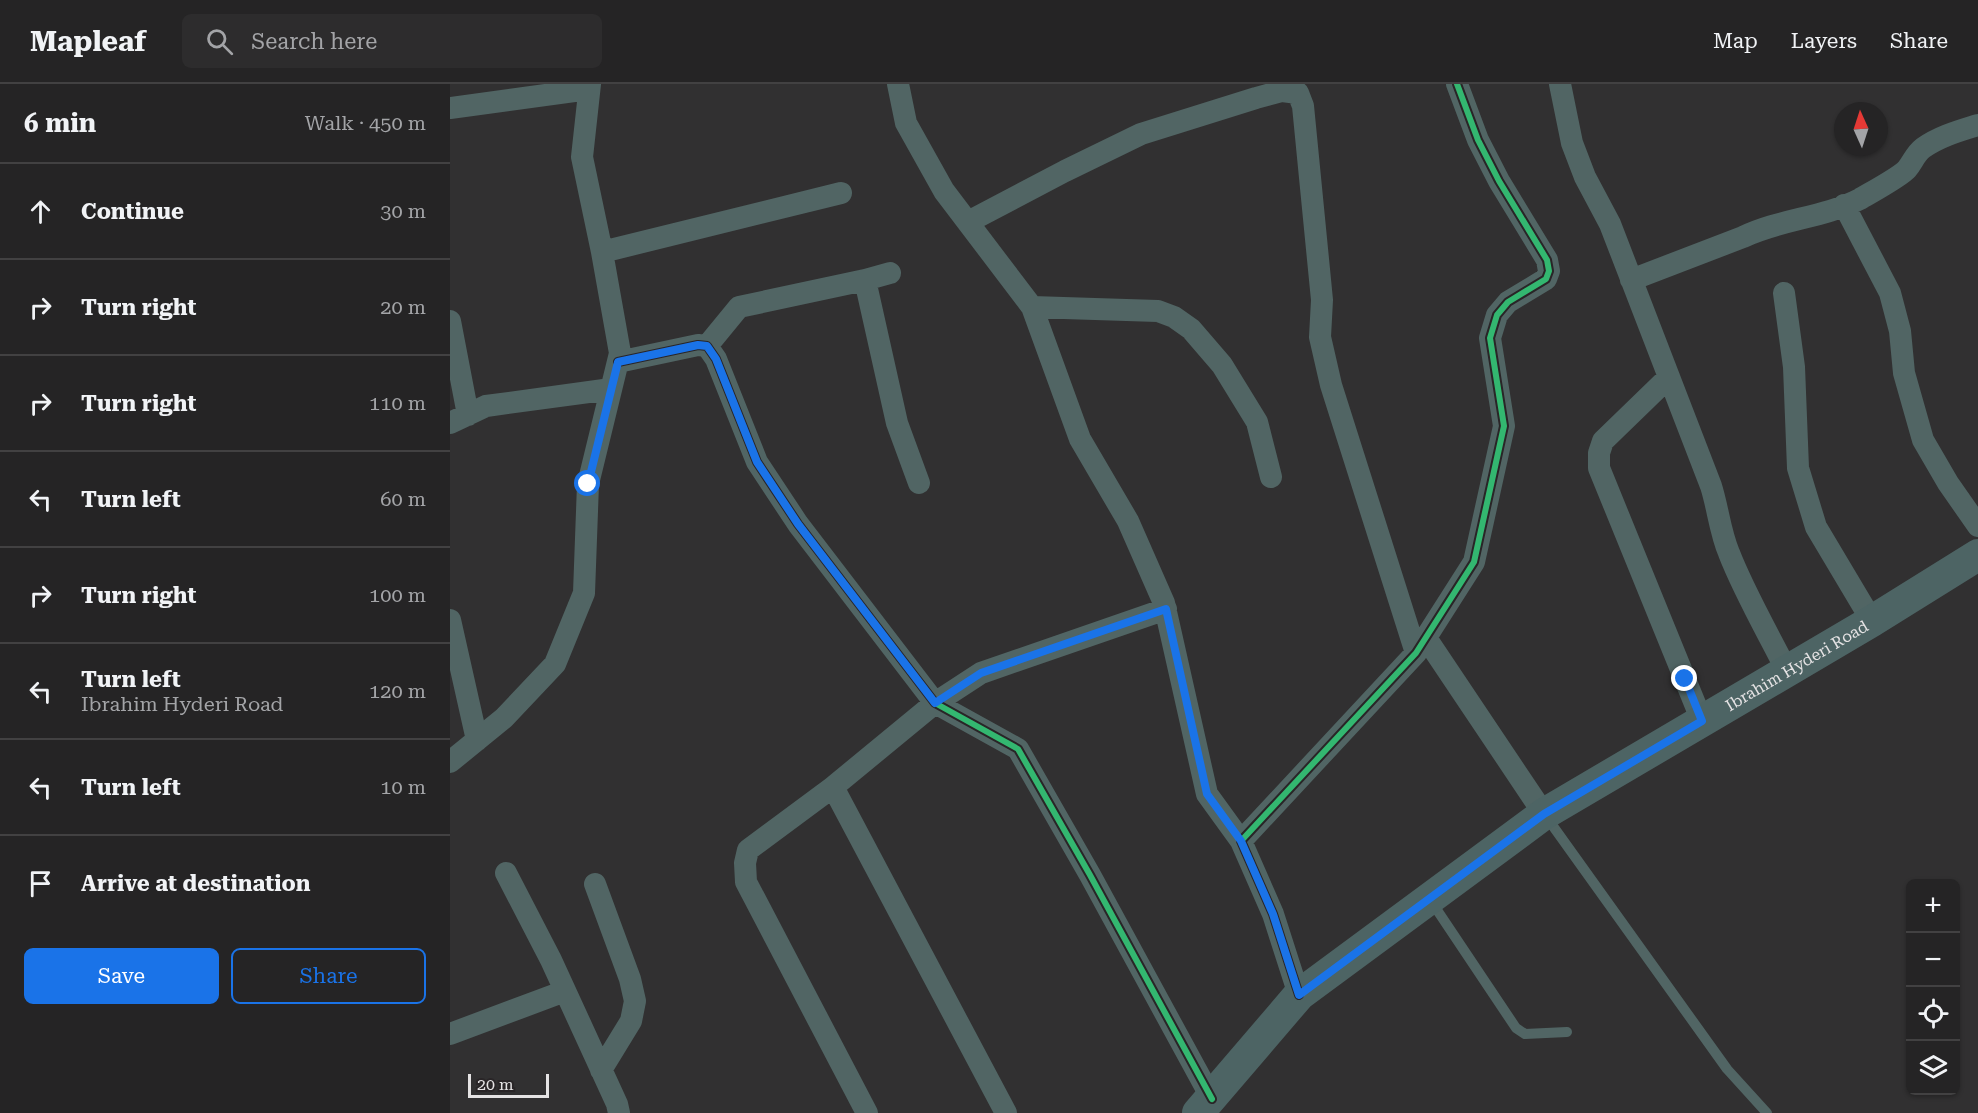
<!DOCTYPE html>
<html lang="en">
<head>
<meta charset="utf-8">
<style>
  :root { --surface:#252425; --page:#2d2c2d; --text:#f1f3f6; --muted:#a3a4a7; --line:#424142; --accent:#1a73e8 }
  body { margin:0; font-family:"Roboto Serif",serif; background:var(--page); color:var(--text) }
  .controls { position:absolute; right:18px; bottom:18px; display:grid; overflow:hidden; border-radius:9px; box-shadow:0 2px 4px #0004 }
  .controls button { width:54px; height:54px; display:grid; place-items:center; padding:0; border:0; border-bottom:2px solid var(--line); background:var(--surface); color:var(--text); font:30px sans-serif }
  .compass { position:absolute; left:1384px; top:18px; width:54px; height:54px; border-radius:50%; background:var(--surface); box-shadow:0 2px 4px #0004; rotate:357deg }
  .scale { position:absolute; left:18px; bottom:15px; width:81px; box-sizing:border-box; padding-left:6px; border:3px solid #e5e3e4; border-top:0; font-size:16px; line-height:21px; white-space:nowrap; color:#e5e3e4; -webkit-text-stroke:4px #292527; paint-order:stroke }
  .stop { position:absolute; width:18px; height:18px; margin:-14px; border:4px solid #1a73e8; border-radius:50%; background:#fff }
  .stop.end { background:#1a73e8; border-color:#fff; box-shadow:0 2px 6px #0008 }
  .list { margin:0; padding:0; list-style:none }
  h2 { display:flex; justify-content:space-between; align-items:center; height:78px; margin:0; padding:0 24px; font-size:26px }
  h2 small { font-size:20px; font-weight:400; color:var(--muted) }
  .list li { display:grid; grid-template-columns:39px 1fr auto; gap:18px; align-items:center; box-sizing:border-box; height:96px; padding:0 24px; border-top:2px solid var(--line) }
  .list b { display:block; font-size:22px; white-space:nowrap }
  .list p { margin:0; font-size:20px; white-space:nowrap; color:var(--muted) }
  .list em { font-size:20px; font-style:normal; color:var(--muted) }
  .actions { display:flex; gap:12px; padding:18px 24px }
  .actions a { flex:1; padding:14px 0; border:2px solid var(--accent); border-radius:9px; text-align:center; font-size:21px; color:var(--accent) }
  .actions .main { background:var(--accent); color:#fff }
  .icon { flex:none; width:33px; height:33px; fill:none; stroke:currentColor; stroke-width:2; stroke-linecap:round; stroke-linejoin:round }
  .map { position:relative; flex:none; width:1528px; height:1029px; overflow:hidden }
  header { display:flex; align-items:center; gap:36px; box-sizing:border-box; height:84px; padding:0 30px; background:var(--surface); border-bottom:2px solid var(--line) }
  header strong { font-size:28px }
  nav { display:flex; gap:33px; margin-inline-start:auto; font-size:21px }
  .search { width:420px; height:54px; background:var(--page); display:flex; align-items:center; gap:15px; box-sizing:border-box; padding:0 21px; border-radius:9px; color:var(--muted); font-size:22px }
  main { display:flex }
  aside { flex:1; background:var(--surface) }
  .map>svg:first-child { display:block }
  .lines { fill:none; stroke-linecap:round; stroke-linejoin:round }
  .service { stroke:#516564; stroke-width:10 }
  .minor { stroke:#516564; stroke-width:22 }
  .secondary { stroke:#4d6464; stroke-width:32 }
  .cycleway-casing { stroke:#292527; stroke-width:10 }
  .cycleway { stroke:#33b770; stroke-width:6 }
  .route { stroke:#1a73e8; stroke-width:8 }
  .labels { text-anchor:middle; stroke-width:4.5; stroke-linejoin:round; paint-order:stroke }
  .street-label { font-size:16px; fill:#e5e3e4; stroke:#292527 }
</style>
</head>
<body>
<header>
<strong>Mapleaf</strong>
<div class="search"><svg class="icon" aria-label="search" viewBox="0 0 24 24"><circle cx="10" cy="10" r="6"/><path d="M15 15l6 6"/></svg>Search here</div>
<nav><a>Map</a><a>Layers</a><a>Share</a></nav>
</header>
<main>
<aside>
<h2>6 min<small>Walk · 450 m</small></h2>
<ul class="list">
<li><svg class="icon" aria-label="ahead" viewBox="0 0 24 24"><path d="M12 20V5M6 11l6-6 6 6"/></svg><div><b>Continue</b></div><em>30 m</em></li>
<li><svg class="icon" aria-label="right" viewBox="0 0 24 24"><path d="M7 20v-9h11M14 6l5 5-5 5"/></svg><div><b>Turn right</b></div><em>20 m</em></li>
<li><svg class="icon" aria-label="right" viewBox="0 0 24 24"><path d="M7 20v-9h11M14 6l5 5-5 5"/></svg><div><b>Turn right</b></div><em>110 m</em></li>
<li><svg class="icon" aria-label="left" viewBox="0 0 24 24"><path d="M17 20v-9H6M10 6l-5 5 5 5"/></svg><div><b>Turn left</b></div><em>60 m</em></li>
<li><svg class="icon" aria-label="right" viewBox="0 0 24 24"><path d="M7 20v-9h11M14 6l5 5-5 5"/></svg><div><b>Turn right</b></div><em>100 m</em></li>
<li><svg class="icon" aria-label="left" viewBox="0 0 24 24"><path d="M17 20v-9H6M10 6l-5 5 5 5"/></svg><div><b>Turn left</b><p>Ibrahim Hyderi Road</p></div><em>120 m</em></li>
<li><svg class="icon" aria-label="left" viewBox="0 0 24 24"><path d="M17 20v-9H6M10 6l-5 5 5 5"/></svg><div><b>Turn left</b></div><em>10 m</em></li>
<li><svg class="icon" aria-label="arrive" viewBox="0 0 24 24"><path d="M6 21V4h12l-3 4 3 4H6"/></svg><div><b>Arrive at destination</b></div></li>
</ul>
<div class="actions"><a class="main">Save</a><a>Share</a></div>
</aside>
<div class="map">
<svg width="1528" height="1029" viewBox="0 0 1528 1029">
  <rect width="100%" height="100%" fill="#313031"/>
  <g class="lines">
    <path class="service" d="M1095 731 1277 985 1317 1029
      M981 817 1066 944 1075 950 1117 948"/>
    <path class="minor" d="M448 0 456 39 494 107 582 223 630 355 678 437 714 519 757 710 791 757
      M1110 0 1122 59 1135 93 1160 140 1261 402C1268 424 1270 448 1279 469 1294 508 1318 549 1337 587
      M0 24 139 5
      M1394 121 1440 209 1450 247 1454 289 1473 356 1498 399 1528 442
      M518 138 615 87 691 50 806 14 832 7 848 9 853 22 872 216 870 253 881 301 966 569
      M152 168 391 109
      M415 196 447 339 469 399
      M1181 196 1293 153C1330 135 1373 134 1410 115 1420 109 1450 93 1457 85 1463 78 1465 70 1473 64 1490 52 1509 47 1528 41
      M1334 209 1344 283 1348 384 1366 443 1422 537
      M582 223 708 227 724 233 741 245 772 281 807 338 821 393
      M0 237 18 331
      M257 262 289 223 415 196 440 189
      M168 278 248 261 257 262 266 275 307 378 348 440 485 619 568 665 640 791 762 1015
      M1219 293 1153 357 1149 369V384L1252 637
      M0 339 36 322 161 305
      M0 536 27 656
      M976 554 1094 730
      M0 678 54 634 105 580 134 509 138 400 170 269 152 168 132 73 140 0
      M383 703 556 1029
      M56 789 101 876 167 1020 169 1029
      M145 800 180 895 185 917 181 937 151 986
      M849 911 823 830 791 757 966 569 1024 478 1054 342 1040 254 1047 231 1058 218 1096 195 1099 187 1097 176 1049 97 1028 56 1007 0
      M0 950 115 907
      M417 1029 296 798 295 779 298 766 383 703 485 619 531 589 716 525"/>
    <path class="secondary" id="s1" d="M748 1029 849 911 1094 730 1422 537 1528 471"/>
    <g class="cycleway-casing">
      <path id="cycleway" d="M168 278 248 261 257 262 266 275 307 378 348 440 485 619 568 665 640 791 762 1015
        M849 911 823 830 791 757 966 569 1024 478 1054 342 1040 254 1047 231 1058 218 1096 195 1099 187 1097 176 1049 97 1028 56 1007 0"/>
    </g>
    <use href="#cycleway" class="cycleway"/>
  </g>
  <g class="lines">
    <path class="route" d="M138 400 168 278 248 261 257 262 266 275 307 378 348 440 485 619 531 589 716 525 757 710 791 757 823 830 849 911 1094 730 1252 637 1235 595"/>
  </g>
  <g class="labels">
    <g class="street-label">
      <text dy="6" stroke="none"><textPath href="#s1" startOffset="753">Ibrahim Hyderi Road</textPath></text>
    </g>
  </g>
</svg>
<div class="controls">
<button>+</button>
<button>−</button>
<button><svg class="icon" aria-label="locate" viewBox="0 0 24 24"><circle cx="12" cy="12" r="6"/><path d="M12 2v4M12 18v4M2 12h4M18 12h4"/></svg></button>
<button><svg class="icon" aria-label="layers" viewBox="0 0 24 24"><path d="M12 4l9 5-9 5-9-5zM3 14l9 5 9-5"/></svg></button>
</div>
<svg class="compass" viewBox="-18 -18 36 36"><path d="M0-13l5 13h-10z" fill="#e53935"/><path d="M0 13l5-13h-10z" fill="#a3a4a7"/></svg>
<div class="scale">20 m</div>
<div class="stop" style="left:138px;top:400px"></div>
<div class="stop end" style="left:1235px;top:595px"></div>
</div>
</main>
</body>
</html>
